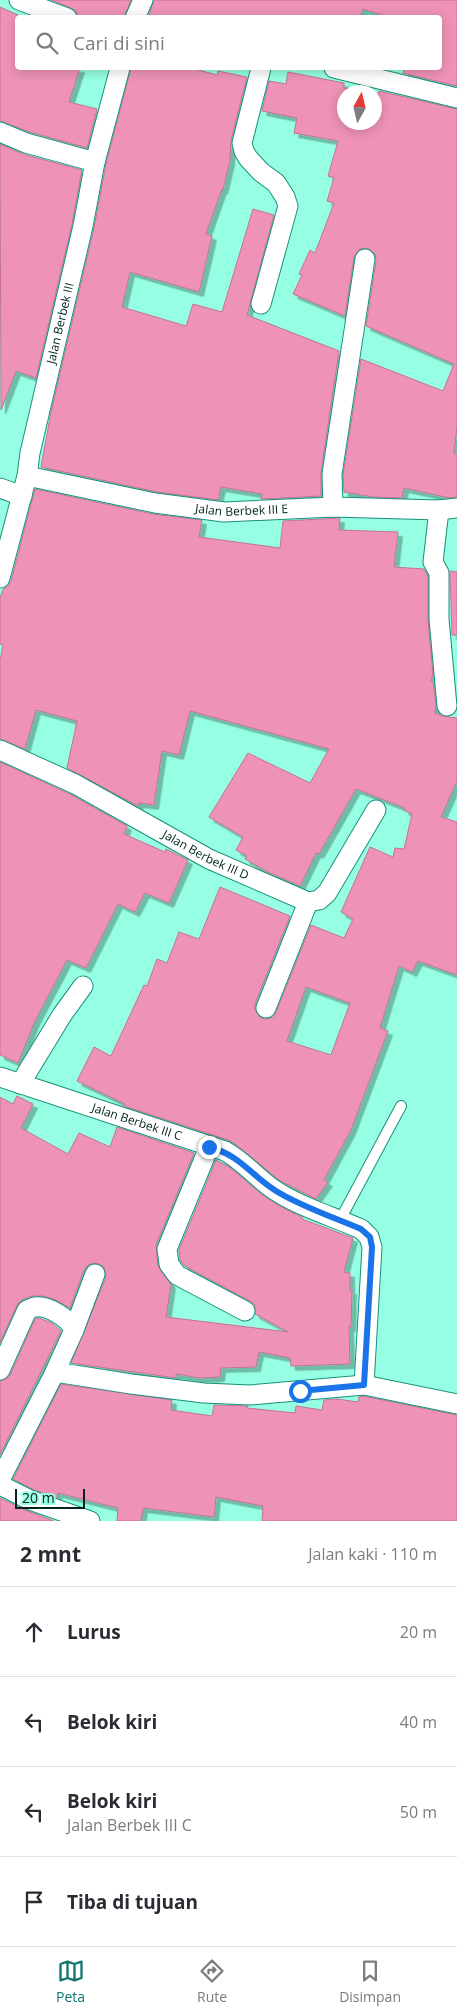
<!DOCTYPE html>
<html lang="id">
<head>
<meta charset="utf-8">
<style>
  :root { --surface:#fff; --page:#f2f2f3; --text:#2b2b33; --muted:#7c7c81; --line:#e1e1e2; --accent:#0f766e }
  body { margin:0; font-family:"Open Sans",sans-serif; background:var(--page); color:var(--text) }
  .compass { position:absolute; left:337px; top:85px; width:45px; height:45px; border-radius:50%; background:var(--surface); box-shadow:0 2px 12px #0003; rotate:8deg }
  .scale { position:absolute; left:15px; bottom:12px; width:70px; box-sizing:border-box; padding-left:5px; border:2px solid #01241c; border-top:0; font-size:14px; line-height:18px; white-space:nowrap; color:#01241c; -webkit-text-stroke:4px #96ffe3; paint-order:stroke }
  .stop { position:absolute; width:15px; height:15px; margin:-11px; border:4px solid #1a73e8; border-radius:50%; background:#fff }
  .stop.end { background:#1a73e8; border-color:#fff; box-shadow:0 1px 5px #0008 }
  .list { margin:0; padding:0; list-style:none }
  h2 { display:flex; justify-content:space-between; align-items:center; height:65px; margin:0; padding:0 20px; font-size:21px }
  h2 small { font-size:16px; font-weight:400; color:var(--muted) }
  .list li { display:grid; grid-template-columns:32px 1fr auto; gap:15px; align-items:center; box-sizing:border-box; height:90px; padding:0 20px; border-top:1px solid var(--line) }
  .list b { display:block; font-size:19px; white-space:nowrap }
  .list p { margin:0; font-size:16px; white-space:nowrap; color:var(--muted) }
  .list em { font-size:16px; font-style:normal; color:var(--muted) }
  .icon { flex:none; width:28px; height:28px; fill:none; stroke:currentColor; stroke-width:2; stroke-linecap:round; stroke-linejoin:round }
  .map { position:relative; flex:none; width:457px; height:1521px; overflow:hidden }
  .search { position:absolute; background:var(--surface); box-shadow:0 2px 12px #0003; left:15px; right:15px; top:15px; height:55px; display:flex; align-items:center; gap:12px; box-sizing:border-box; padding:0 18px; border-radius:5px; color:var(--muted); font-size:19px }
  .sheet { height:425px; background:var(--surface) }
  nav { display:flex; justify-content:space-around; align-items:center; box-sizing:border-box; height:70px; border-top:1px solid var(--line); background:var(--surface); font-size:14px; color:var(--muted) }
  nav a { display:grid; justify-items:center; gap:2px }
  nav .on { color:var(--accent) }
  .map>svg:first-child { display:block }
  .building { fill:#ee93b7; stroke:#c27393; fill-rule:evenodd; filter:url(#shadow) }
  .lines { fill:none; stroke-linecap:round; stroke-linejoin:round }
  .service-casing { stroke:#179179; stroke-width:12 }
  .minor-casing { stroke:#179179; stroke-width:21 }
  .service { stroke:#fff; stroke-width:10 }
  .minor { stroke:#fff; stroke-width:19 }
  .route { stroke:#1a73e8; stroke-width:6 }
  .labels { text-anchor:middle; stroke-width:4.5; stroke-linejoin:round; paint-order:stroke }
  .street-label { font-size:12px; fill:#01241c; stroke:#96ffe3 }
</style>
</head>
<body>
<div class="map">
<svg width="457" height="1521" viewBox="0 0 457 1521">
  <defs>
    <filter id="shadow"><feDropShadow dx="4.5" dy="4.5" stdDeviation="0" flood-color="#0004"/></filter>
  </defs>
  <rect width="100%" height="100%" fill="#96ffe3"/>
  <path class="building" d="M51 0H131L124 18H78L76 11 71 8Z
    M154 0H457V86L403 73 405 68H440V18H391L363 9 360 18H148Z
    M0 7 18 15V68H80L69 102 97 109 87 148 30 132 0 121Z
    M131 68H191L217 75 218 71 247 77 231 140 230 161 223 190 222 189 206 234 212 236 199 292 130 272 122 307 186 326 193 304 222 312 253 209 274 215 247 315 339 351 321 472V496L261 499 262 494 221 487 218 500 157 492 41 467 51 412 94 228 106 164Z
    M288 72 344 83V88L365 92H344V122H374V94L378 95 379 91 457 109V427L454 454H457V497L450 498 404 488 402 498 373 497 344 492 343 475 361 359 443 391 454 364 366 326 376 261 375 254 367 248 360 249 354 257 345 316 293 294 302 275 299 274 310 250 315 253 334 203 327 201 334 178 328 176 338 141 294 133 297 118 262 111 269 81 286 84Z
    M0 144 23 154 82 170 72 224 36 378 16 371 1 410Z
    M35 489 153 514 202 520 199 537 280 548 283 521 340 518 339 530 398 532 394 567 424 569 428 576V620L433 674 431 681 433 682 436 705 435 713 443 716 457 718V781L441 817 457 822V975L418 961 412 972 399 966 380 1028 388 1031 351 1130 324 1180 328 1182 316 1199 279 1180 231 1141 124 1106 125 1104 77 1081 94 1047 111 1056 144 985 147 986 157 959 167 963 179 932 199 939 220 887 290 916 255 1004V1010L261 1018 267 1019 273 1017 276 1012 311 925 344 938 353 919 341 912 370 847 393 857 395 848 404 849 412 814 404 810 405 808 356 789 319 854 316 853 300 886 270 873 245 859 247 856 236 850 243 837 209 817 248 753 310 783 329 749 190 711 179 755 162 751 154 805 139 803 138 806 67 768 77 721 36 710 25 749 0 739V660L3 645 0 644V598L3 589 8 586 11 581ZM306 987 350 1003 331 1055 287 1041Z
    M450 571 457 572V635H452Z
    M0 762 70 794 127 826 124 834 165 852 166 849 188 860 169 903 145 893 135 912 118 904 86 968 67 960 35 1021 18 1063 0 1055Z
    M17 1096 33 1104 21 1128 68 1154 79 1133 110 1147 117 1127 194 1153 156 1245 158 1266 171 1284 166 1317 288 1332 255 1314V1305L250 1301 185 1266 180 1260 179 1250 216 1160 231 1168 260 1193 278 1205 303 1218 302 1219 353 1238 344 1272 350 1273V1290H352L351 1327H349L350 1364 291 1366 290 1358 259 1352 256 1367 221 1368 220 1377 200 1378 176 1374V1378L71 1363 106 1277 104 1267 99 1264 94 1263 88 1265 84 1270 70 1308 56 1300 43 1296H33L23 1299 17 1305 0 1343V1097L13 1104Z
    M39 1318 52 1323 61 1331 0 1455V1381L6 1379 10 1375 35 1319Z
    M61 1384 172 1400 171 1410 212 1416 214 1405 248 1406 247 1408 295 1413 296 1406 322 1410 324 1400 337 1399 358 1402 359 1397 363 1396 457 1415V1521H262L263 1506 216 1497 214 1517 143 1508 141 1521H117L118 1508 58 1493 57 1498 34 1490 13 1479Z
    M0 1498 25 1510 54 1521H0Z"/>
  <g class="lines">
    <g class="service-casing">
      <path id="service" d="M340 1220 401 1106"/>
    </g>
    <g class="minor-casing">
      <g id="minor">
        <path d="M19 0 67 18"/>
        <path d="M135 18 143 0"/>
        <path d="M261 68 242 143 244 151 248 158 261 172 276 183 285 197 288 206 261 304"/>
        <path d="M334 68 457 98"/>
        <path d="M0 132 26 143 95 162"/>
        <path id="s1" d="M27 476 155 503 224 512 333 507 439 510 457 508"/>
        <path d="M0 488 22 496"/>
        <path d="M333 507 332 474 365 259"/>
        <path d="M439 510 433 562 439 573V619L447 706"/>
        <path id="s2" d="M0 578 27 476 30 453 83 226 95 162 120 68"/>
        <path id="s3" d="M0 750 75 784 209 859 308 902 319 900 327 893 376 810"/>
        <path d="M266 1008 308 902"/>
        <path id="s4" d="M0 1077 225 1151C243 1161 256 1177 273 1189 299 1207 332 1216 361 1229L369 1237 372 1247 364 1385"/>
        <path d="M20 1084 62 1015 83 986"/>
        <path d="M209 1147 167 1249 169 1264 177 1275 245 1311"/>
        <path d="M74 1330 95 1274"/>
        <path d="M0 1370 27 1310C30 1309 33 1307 35 1307 48 1305 70 1319 74 1330L55 1372 0 1480"/>
        <path d="M55 1372 131 1384 204 1393 250 1395 364 1385 457 1404"/>
        <path d="M0 1485 30 1500 90 1521"/>
      </g>
    </g>
    <use href="#service" class="service"/>
    <use href="#minor" class="minor"/>
  </g>
  <g class="lines">
    <path class="route" d="M209 1147C242 1156 249 1174 276 1191 302 1207 333 1217 361 1229L370 1237 372 1247 364 1385 300 1391"/>
  </g>
  <g class="labels">
    <g class="street-label">
      <text dy="4" stroke="none"><textPath href="#s2" startOffset="262">Jalan Berbek III</textPath></text>
      <text dy="4" stroke="none"><textPath href="#s1" startOffset="218">Jalan Berbek III E</textPath></text>
      <text dy="4" stroke="none"><textPath href="#s3" startOffset="231">Jalan Berbek III D</textPath></text>
      <text dy="4" stroke="none"><textPath href="#s4" startOffset="144">Jalan Berbek III C</textPath></text>
    </g>
  </g>
</svg>
<svg class="compass" viewBox="-18 -18 36 36"><path d="M0-13l5 13h-10z" fill="#e53935"/><path d="M0 13l5-13h-10z" fill="#7c7c81"/></svg>
<div class="scale">20 m</div>
<div class="stop" style="left:300px;top:1391px"></div>
<div class="stop end" style="left:209px;top:1147px"></div>
<div class="search"><svg class="icon" aria-label="search" viewBox="0 0 24 24"><circle cx="10" cy="10" r="6"/><path d="M15 15l6 6"/></svg>Cari di sini</div>
</div>
<section class="sheet">
<h2>2 mnt<small>Jalan kaki · 110 m</small></h2>
<ul class="list">
<li><svg class="icon" aria-label="ahead" viewBox="0 0 24 24"><path d="M12 20V5M6 11l6-6 6 6"/></svg><div><b>Lurus</b></div><em>20 m</em></li>
<li><svg class="icon" aria-label="left" viewBox="0 0 24 24"><path d="M17 20v-9H6M10 6l-5 5 5 5"/></svg><div><b>Belok kiri</b></div><em>40 m</em></li>
<li><svg class="icon" aria-label="left" viewBox="0 0 24 24"><path d="M17 20v-9H6M10 6l-5 5 5 5"/></svg><div><b>Belok kiri</b><p>Jalan Berbek III C</p></div><em>50 m</em></li>
<li><svg class="icon" aria-label="arrive" viewBox="0 0 24 24"><path d="M6 21V4h12l-3 4 3 4H6"/></svg><div><b>Tiba di tujuan</b></div></li>
</ul>
</section>
<nav>
<a class="on"><svg class="icon" aria-label="map" viewBox="0 0 24 24"><path d="M3 6l6-2 6 2 6-2v14l-6 2-6-2-6 2zM9 4v14M15 6v14"/></svg>Peta</a>
<a><svg class="icon" aria-label="directions" viewBox="0 0 24 24"><path d="M12 3l9 9-9 9-9-9zM9 14v-3h6M13 9l2 2-2 2"/></svg>Rute</a>
<a><svg class="icon" aria-label="saved" viewBox="0 0 24 24"><path d="M7 4h10v16l-5-4-5 4z"/></svg>Disimpan</a>
</nav>
</body>
</html>
